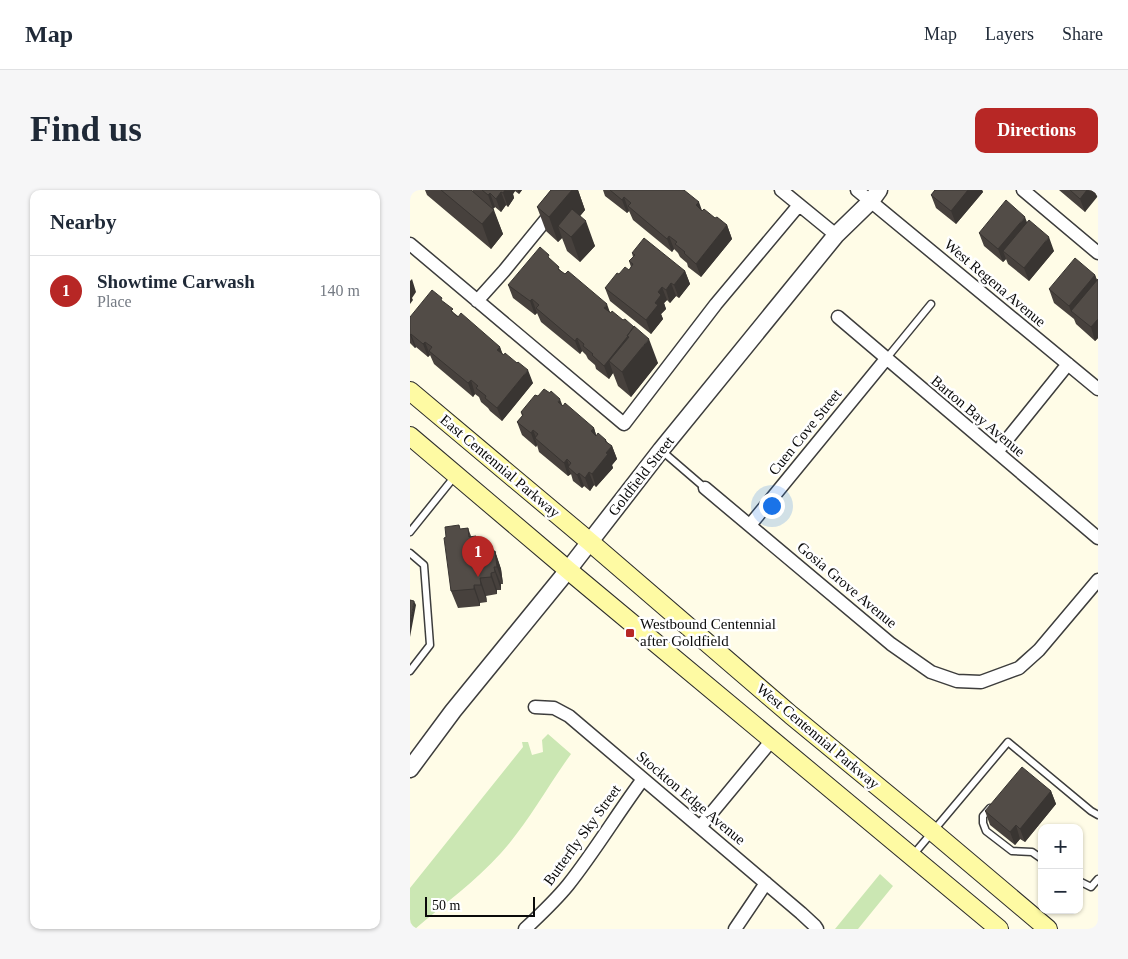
<!DOCTYPE html>
<html lang="en">
<head>
<meta charset="utf-8">
<style>
  :root { --surface:#fff; --page:#f6f6f7; --text:#1f2937; --muted:#747a83; --line:#e0e1e3; --accent:#b72725 }
  body { margin:0; font-family:Georgia,serif; background:var(--page); color:var(--text) }
  .controls { position:absolute; right:15px; bottom:15px; display:grid; overflow:hidden; border-radius:10px; box-shadow:0 1px 4px #0004 }
  .controls button { width:45px; height:45px; display:grid; place-items:center; padding:0; border:0; border-bottom:1px solid var(--line); background:var(--surface); color:var(--text); font:25px sans-serif }
  .scale { position:absolute; left:15px; bottom:12px; width:110px; box-sizing:border-box; padding-left:5px; border:2px solid #0a0a0a; border-top:0; font-size:14px; line-height:18px; white-space:nowrap; color:#0a0a0a; -webkit-text-stroke:4px #fff; paint-order:stroke }
  .you { position:absolute; left:361px; top:315px; width:18px; height:18px; margin:-12px; border:4px solid #fff; border-radius:50%; background:#1a73e8; box-shadow:0 0 0 8px #1a73e833 }
  .badge { display:grid; place-items:center; width:32px; height:32px; border-radius:50%; background:var(--accent); color:#fff; font-size:16px; font-weight:700 }
  .pin { position:absolute; translate:-50% -41px; filter:drop-shadow(0 1px 2px #0008) }
  .pin::after { content:''; position:absolute; top:26px; width:18px; height:15px; background:inherit; clip-path:polygon(0 0,100% 0,50% 100%) }
  .list { margin:0; padding:0; list-style:none }
  h2 { display:flex; justify-content:space-between; align-items:center; height:65px; margin:0; padding:0 20px; font-size:21px }
  h2 small { font-size:16px; font-weight:400; color:var(--muted) }
  .list li { display:grid; grid-template-columns:32px 1fr auto; gap:15px; align-items:center; box-sizing:border-box; height:70px; padding:0 20px; border-top:1px solid var(--line) }
  .list b { display:block; font-size:19px; white-space:nowrap }
  .list p { margin:0; font-size:16px; white-space:nowrap; color:var(--muted) }
  .list em { font-size:16px; font-style:normal; color:var(--muted) }
  .map { position:relative; flex:none; width:688px; height:739px; overflow:hidden; border-radius:10px }
  header { display:flex; align-items:center; gap:30px; box-sizing:border-box; height:70px; padding:0 25px; background:var(--surface); border-bottom:1px solid var(--line) }
  header strong { font-size:24px }
  nav { display:flex; gap:28px; margin-inline-start:auto; font-size:18px }
  .intro { display:flex; align-items:center; justify-content:space-between; box-sizing:border-box; height:120px; padding:0 30px }
  h1 { margin:0; font-size:35px }
  .button { padding:12px 22px; border-radius:10px; background:var(--accent); color:#fff; font-size:18px; font-weight:700 }
  main { display:flex; gap:30px; padding:0 30px }
  aside { flex:1; background:var(--surface); border-radius:10px; box-shadow:0 1px 4px #0004 }
  .map>svg:first-child { display:block }
  .green { fill:#cbe7b3 }
  .lines { fill:none; stroke-linecap:round; stroke-linejoin:round }
  .service-casing { stroke:#3d3d3d; stroke-width:9 }
  .minor-casing { stroke:#3d3d3d; stroke-width:15 }
  .tertiary-casing { stroke:#3d3d3d; stroke-width:19 }
  .secondary-casing { stroke:#2c2c2c; stroke-width:20 }
  .service { stroke:#fff; stroke-width:6 }
  .minor { stroke:#fff; stroke-width:12 }
  .tertiary { stroke:#fff; stroke-width:16 }
  .secondary { stroke:#fefaa3; stroke-width:18 }
  .wall { fill:#47413d }
  .shaded-wall { fill:#393532 }
  .building { fill:#524c47; stroke:#393532 }
  .poi-dot { fill:#b72725; stroke:#fff; stroke-width:2 }
  .labels { text-anchor:middle; stroke-width:5; stroke-linejoin:round; paint-order:stroke }
  .street-label { font-size:15px; fill:#0a0a0a; stroke:#fff }
  .poi-label { font-size:15px; fill:#0a0a0a; stroke:#fff; text-anchor:start }
</style>
</head>
<body>
<header>
<strong>Map</strong>
<nav><a>Map</a><a>Layers</a><a>Share</a></nav>
</header>
<div class="intro"><h1>Find us</h1><a class="button">Directions</a></div>
<main>
<aside>
<h2>Nearby<small></small></h2>
<ul class="list">
<li><span class="badge">1</span><div><b>Showtime Carwash</b><p>Place</p></div><em>140 m</em></li>
</ul>
</aside>
<div class="map">
<svg width="688" height="739" viewBox="0 0 688 739">
  <rect width="100%" height="100%" fill="#fffce7"/>
  <path class="green" d="M138 544 161 564C137 597 118 633 91 663 65 692 34 714 5 739H0V698L113 557 112 552H118L122 565 133 562 132 550Z
    M470 684 483 696 448 739H425Z"/>
  <g class="lines">
    <g class="service-casing">
      <path id="service" d="M476 169 521 114
        M252 261 295 298
        M0 342 45 286
        M0 363 14 375 20 455 0 481
        M580 618 573 626V633L576 641 602 661 622 662 632 669
        M503 665 598 552 681 621 688 625
        M669 691 681 697 688 689"/>
    </g>
    <g class="minor-casing">
      <path id="minor" d="M371 0 426 45
        M447 0 688 199
        M613 0 688 63
        M0 54 214 234 306 114 389 15
        M67 111 94 81 160 0
        M428 127 688 348
        M587 262 658 174
        M295 298 481 454 521 482 547 491 571 492 609 478 629 460 688 390
        M340 335 476 169
        M125 517 144 518 159 526 391 723 405 736 407 739
        M290 637 362 550
        M115 739C130 725 145 711 158 695 185 661 207 624 233 589
        M325 739 356 693"/>
    </g>
    <g class="tertiary-casing">
      <path id="tertiary" d="M0 579 43 521 158 380 251 260 426 45 461 11 469 0"/>
    </g>
    <g class="secondary-casing">
      <path id="secondary" d="M0 201 180 352 381 525 522 641 638 739
        M0 246 158 380 589 739"/>
    </g>
    <use href="#service" class="service"/>
    <use href="#minor" class="minor"/>
    <use href="#tertiary" class="tertiary"/>
    <use href="#secondary" class="secondary"/>
  </g>
  <path class="wall" d="M15 0H61L63 2 62 0H112L109 4 105 1 103 4 104 8 98 17 96 15 91 22 85 17 83 19 93 44 81 59 17 5Z
    M141 0H168L175 20 170 26 185 56 170 72 157 61 152 48 148 52 136 41 127 17Z
    M193 0H274L291 20 317 35 322 49 291 87 278 77 277 73 270 67 268 63 264 59 262 62 223 30 219 21 217 23 195 6Z
    M525 0H572L573 2 546 34 526 18 521 5Z
    M649 0H688L675 22Z
    M617 32 644 61 619 91 598 74 596 69 593 72 574 56 569 43Z
    M222 63 275 81 280 94 269 108 266 106 260 113 257 110 254 113 256 119 251 124 253 129 241 144 200 111 195 98 209 84 219 80 221 77 219 71 223 67Z
    M140 69 151 81 200 122 248 173 221 207 208 196 203 183 199 189 186 179 185 175 178 169 176 165 172 161 170 164 131 132 127 123 125 125 103 108 98 95Z
    M685 85 687 90 688 89V148L685 151 666 134 664 129 644 113 639 99Z
    M34 112 44 123 90 157 92 164 123 193 92 231 80 221 78 218 71 212 69 207 65 204 63 207 24 174 20 165 18 167 6 157 5 158 0 153V127Z
    M128 206 153 216 184 238 186 245 202 256 207 269 202 275 203 278 186 297 184 295 180 301 174 296 172 298 163 291 161 284 158 286 129 262 127 255 126 257 112 245 107 232 112 226 111 222Z
    M58 338 61 346 68 352 77 351 79 356H82L84 361H85L91 379 93 394H91V400H87V404L76 406 77 412 70 413V416L48 418 41 401 36 347 51 339Z
    M641 601 646 614 615 652 610 649 605 655 580 635 575 621Z"/>
  <path class="shaded-wall" d="M0 0H5L0 4Z
    M95 0H105V1L103 4 104 8 98 17 93 3Z
    M108 0H112L109 4Z
    M162 0H168L175 20 156 43 148 36 152 48 148 52 139 27Z
    M558 0H572L573 2 546 34 541 21Z
    M677 0H688V6L675 22 670 9Z
    M91 2 96 15 91 22 86 9Z
    M80 3 85 17 83 19 78 5Z
    M214 7 219 21 217 23 212 10Z
    M289 12 294 26 286 15Z
    M84 20 93 44 81 59 72 34Z
    M615 27 620 40 593 61 596 69 593 72 588 59Z
    M176 31 185 56 170 72 161 47Z
    M317 35 322 49 291 87 286 74Z
    M259 46 264 59 262 62 257 49Z
    M639 47 644 61 619 91 614 78Z
    M275 81 280 94 269 108 264 95Z
    M685 85 688 93 661 121 664 129 659 116Z
    M2 89 6 102 2 108 3 110 0 114V91Z
    M261 93 266 106 260 113 256 100Z
    M252 97 257 110 254 113 256 119 251 124 253 129 241 144 236 130 245 113 248 102Z
    M122 109 127 123 125 125 120 111Z
    M197 114 202 128 194 118Z
    M688 129V148L685 151 681 137Z
    M1 144 6 157 5 158 0 145Z
    M217 146 222 160 199 171 203 183 199 189 194 176Z
    M167 148 172 161 170 164 165 151Z
    M239 149 248 173 221 207 212 182Z
    M15 152 20 165 18 167 13 154Z
    M90 157 95 170 87 160Z
    M118 180 123 193 92 231 87 218Z
    M61 190 65 204 63 207 58 193Z
    M150 209 155 222 148 212Z
    M184 238 188 251 181 241Z
    M123 240 127 250 125 248 127 255 126 257 121 243Z
    M196 250 200 258 202 256 207 269 202 275 203 278 186 297 182 284 196 263 195 251Z
    M157 269 160 279 158 277 161 284 158 286 154 273Z
    M179 282 184 295 180 301 175 288Z
    M169 283 174 296 172 298 167 285Z
    M82 356 85 365V361L91 379 93 394 87 377Z
    M84 377 91 394V400L85 382Z
    M81 383 87 400V404L81 387Z
    M70 388 76 406 77 412 71 395Z
    M64 395 70 413V416L64 399Z
    M4 411 6 415 0 447V434Z
    M641 601 646 614 615 652 610 639Z
    M606 635 610 649 605 655 600 642Z"/>
  <path class="building" d="M31 0H61L84 20 72 34Z
    M72 0H95L93 3 91 2 86 9 80 3 78 5Z
    M141 0H162L139 27 127 17Z
    M200 0H274L289 12 286 15 292 21 294 19 305 28 307 27 317 35 286 74 274 63 275 62 265 54 267 52 259 46 257 49 218 16 221 13 214 7 212 10Z
    M525 0H558L541 21 521 5Z
    M660 0H677L670 9Z
    M596 10 615 27 588 59 569 43Z
    M162 19 176 31 161 47 148 36Z
    M619 30 639 47 614 78 593 61Z
    M234 48 275 81 264 95 261 93 256 100 252 97 248 102 251 105 245 113 248 115 236 130 195 98 207 83 209 84 215 77 219 80 223 74 219 71 225 65 222 63Z
    M130 57 139 65 138 67 149 77 148 79 155 84 158 81 197 114 194 118 201 123 202 121 213 130 215 129 224 137 217 146H218L194 176 182 165 183 164 173 156 174 154 167 148 165 151 126 118 129 115 122 109 120 111 98 95Z
    M665 68 685 85 659 116 639 99Z
    M688 89V129L681 137 661 121Z
    M22 100 32 108 31 110 43 119 41 121 48 127 51 123 90 157 87 160 94 165 95 163 107 173 108 172 118 180 87 218 75 208 76 206 66 198 68 196 61 190 58 193 19 161 22 157 15 152 13 154 1 144 0 145V127Z
    M224 136 239 149 212 182 199 171 219 147 217 146Z
    M134 199 140 203 141 201 150 209 148 212 153 216 155 213 184 238 181 241 186 246 188 243 196 250 195 251 202 256 196 263 198 264 182 284 179 282 175 288 169 283 167 285 158 277 161 273 157 269 154 273 125 248 128 244 123 240 121 243 107 232 113 225 111 222 125 205 128 206Z
    M49 335 50 339 58 338 59 347 66 346V352L77 351 78 356H82L83 361H85L87 377H84L85 382 81 383V387L70 388 71 395H64V399L41 401 34 348 36 347 35 337Z
    M0 410 4 411 0 434Z
    M612 577 641 601 610 639 606 635 600 642 575 621Z"/>
  <rect class="poi-dot" x="215" y="438" width="10" height="10" rx="2.5"/>
  <g class="labels">
    <g class="street-label">
      <text transform="translate(585 93) rotate(40)" y="5">West Regena Avenue</text>
      <text transform="translate(568 226) rotate(40)" y="5">Barton Bay Avenue</text>
      <text transform="translate(395 242) rotate(-51)" y="5">Cuen Cove Street</text>
      <text transform="translate(90 276) rotate(40)" y="5">East Centennial Parkway</text>
      <text transform="translate(231 286) rotate(-52)" y="5">Goldfield Street</text>
      <text transform="translate(437 395) rotate(40)" y="5">Gosia Grove Avenue</text>
      <text transform="translate(408 546) rotate(40)" y="5">West Centennial Parkway</text>
      <text transform="translate(281 608) rotate(40)" y="5">Stockton Edge Avenue</text>
      <text transform="translate(172 645) rotate(-54)" y="5">Butterfly Sky Street</text>
    </g>
    <g class="poi-label">
      <text x="230" y="439">Westbound Centennial<tspan x="230" dy="17">after Goldfield</tspan></text>
    </g>
  </g>
</svg>
<div class="controls">
<button>+</button>
<button>−</button>
</div>
<div class="scale">50 m</div>
<div class="you"></div>
<div class="pin badge" style="left:68px;top:387px">1</div>
</div>
</main>
</body>
</html>
